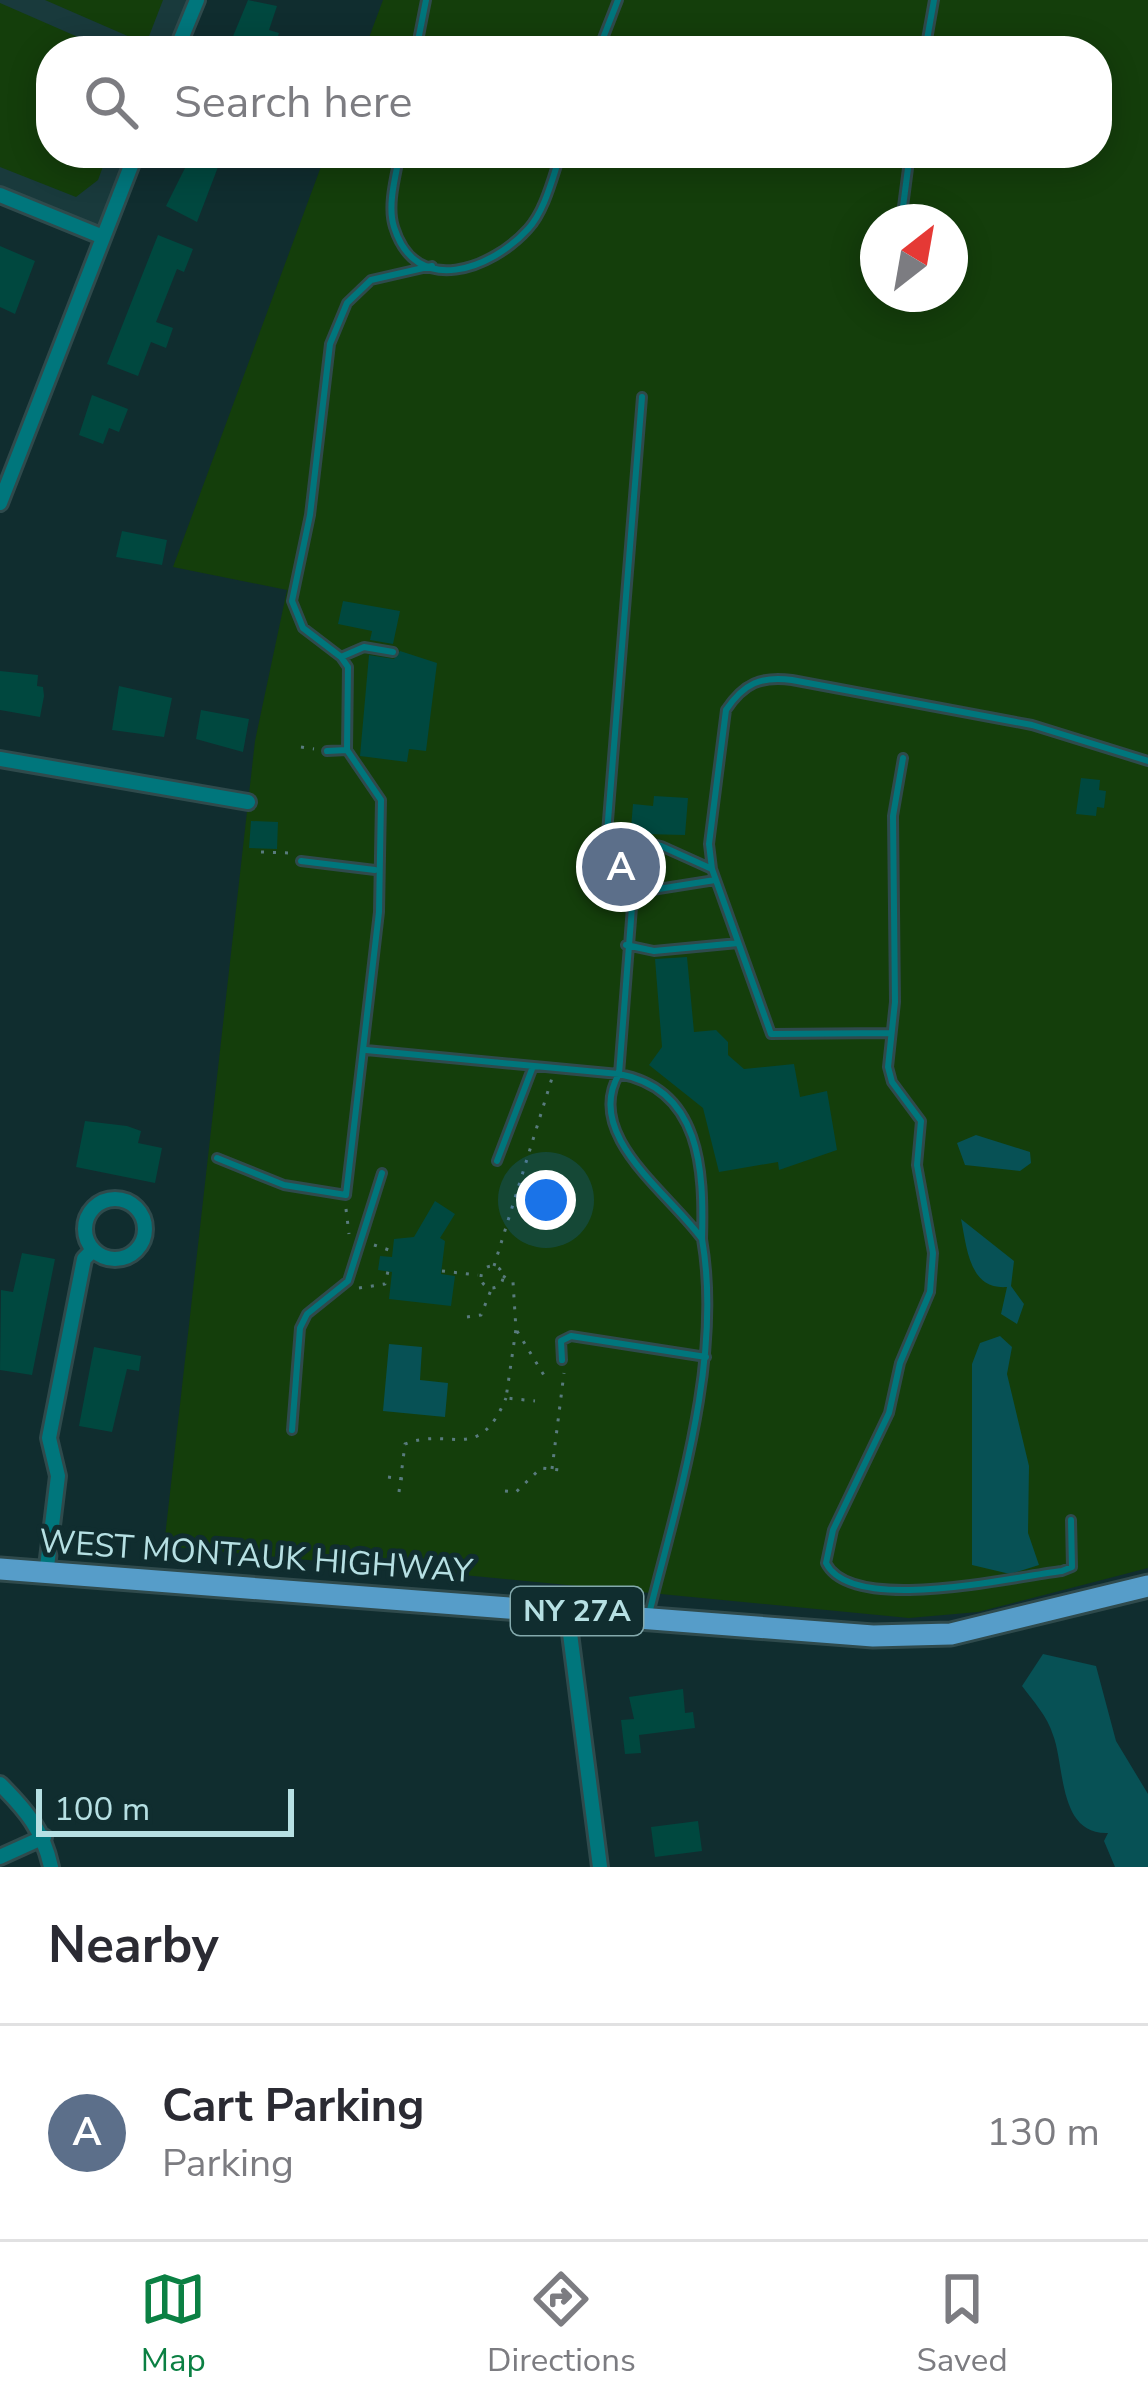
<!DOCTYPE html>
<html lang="en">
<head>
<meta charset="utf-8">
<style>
  :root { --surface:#fff; --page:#f7f7f7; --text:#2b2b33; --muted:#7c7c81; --line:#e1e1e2; --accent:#0b8043 }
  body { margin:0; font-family:"Nunito Sans",sans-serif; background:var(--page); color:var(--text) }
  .compass { position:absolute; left:860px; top:204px; width:108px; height:108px; border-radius:50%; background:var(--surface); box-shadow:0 6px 30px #0003; rotate:31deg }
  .scale { position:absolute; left:36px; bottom:30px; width:258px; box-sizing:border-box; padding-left:12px; border:6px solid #b6e0e3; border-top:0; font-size:33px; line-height:42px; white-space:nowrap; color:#b6e0e3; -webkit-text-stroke:9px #102d2f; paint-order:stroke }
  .you { position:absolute; left:546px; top:1200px; width:42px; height:42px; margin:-30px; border:9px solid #fff; border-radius:50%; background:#1a73e8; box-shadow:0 0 0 18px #1a73e833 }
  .badge { display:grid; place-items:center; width:78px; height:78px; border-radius:50%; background:var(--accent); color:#fff; font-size:39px; font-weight:700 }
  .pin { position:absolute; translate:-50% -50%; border:6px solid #fff; box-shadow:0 3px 12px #0006 }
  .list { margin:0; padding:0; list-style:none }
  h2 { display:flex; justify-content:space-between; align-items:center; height:156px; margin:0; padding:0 48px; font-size:51px }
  h2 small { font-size:39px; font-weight:400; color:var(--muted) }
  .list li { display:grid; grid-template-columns:78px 1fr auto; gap:36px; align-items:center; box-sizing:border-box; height:216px; padding:0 48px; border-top:3px solid var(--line) }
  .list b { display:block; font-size:45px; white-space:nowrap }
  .list p { margin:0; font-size:39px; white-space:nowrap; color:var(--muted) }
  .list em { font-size:39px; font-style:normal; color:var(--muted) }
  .icon { flex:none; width:66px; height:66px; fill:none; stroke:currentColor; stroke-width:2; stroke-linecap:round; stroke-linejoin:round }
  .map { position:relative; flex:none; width:1148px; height:1867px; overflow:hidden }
  .search { position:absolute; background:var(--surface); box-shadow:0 6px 30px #0003; left:36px; right:36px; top:36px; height:132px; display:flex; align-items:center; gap:30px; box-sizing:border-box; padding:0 42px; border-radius:48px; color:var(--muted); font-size:45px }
  .sheet { height:372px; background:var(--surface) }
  nav { display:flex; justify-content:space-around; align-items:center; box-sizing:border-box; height:168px; border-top:3px solid var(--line); background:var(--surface); font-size:33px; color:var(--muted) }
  nav a { display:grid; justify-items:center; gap:6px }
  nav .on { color:var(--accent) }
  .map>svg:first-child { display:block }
  .built { fill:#193a3c }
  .green { fill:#143e0b; fill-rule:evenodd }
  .water { fill:#075155 }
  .building { fill:#00483f }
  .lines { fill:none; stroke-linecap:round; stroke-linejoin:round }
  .service-casing { stroke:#2f4a4c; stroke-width:12 }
  .minor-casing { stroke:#2f4a4c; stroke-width:20 }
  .primary-casing { stroke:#2f4a4c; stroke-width:27 }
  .path { stroke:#597b7e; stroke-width:3; stroke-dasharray:3 9; stroke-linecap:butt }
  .service { stroke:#00767c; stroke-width:6 }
  .minor { stroke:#00767c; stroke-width:14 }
  .primary { stroke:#569dc9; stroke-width:21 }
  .labels { text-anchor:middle; stroke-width:10; stroke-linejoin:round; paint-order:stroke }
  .shield { fill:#102d2f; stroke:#84aaad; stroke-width:3 }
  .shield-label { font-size:30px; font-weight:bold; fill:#b6e0e3 }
  .street-label { font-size:33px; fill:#b6e0e3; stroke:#102d2f }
</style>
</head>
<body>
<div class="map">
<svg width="1148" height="1867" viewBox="0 0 1148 1867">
  <rect width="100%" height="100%" fill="#102d2f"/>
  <path class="built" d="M0 0H197L176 51H51V153H136L103 237 0 195Z"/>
  <path class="green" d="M45 0H163L146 44Z
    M383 0H1148V1568L978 1612 909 1618 164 1546 255 741 287 590 173 567 326 153H1097V51H364ZM878 222H950V294H878Z
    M0 3 110 51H51V153H108L98 180 76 197 0 167Z"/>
  <path class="water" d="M976 1135 1030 1152 1031 1163 1020 1171 965 1165 957 1143Z
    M961 1219 1014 1261 1011 1286 1024 1304 1017 1324 1001 1314 1007 1287C969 1290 967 1248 961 1219Z
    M1000 1336 1012 1347 1007 1374 1029 1466 1028 1533 1039 1565 1010 1574 972 1565V1364L980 1343Z
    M389 1344 422 1347 420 1380 448 1383 445 1417 383 1411Z
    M1043 1654 1096 1666 1116 1741 1148 1794V1867H1115L1104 1841 1108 1833C1058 1835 1065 1766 1053 1735 1047 1716 1034 1702 1022 1686Z"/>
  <path class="building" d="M248 0 277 6 269 30 279 33 273 51 229 46Z
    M191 156 218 167 197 222 166 206Z
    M158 235 193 249 184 272 177 269 156 322 173 328 166 348 151 342 138 376 107 364Z
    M0 246 35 261 15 314 0 307Z
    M92 395 128 409 119 432 109 428 103 444 79 435Z
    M122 531 167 540 162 565 116 557Z
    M343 601 400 611 393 644 370 640 372 631 338 624Z
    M400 651 437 663 426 751 409 749 407 762 360 756 369 655 394 659Z
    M0 671 38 675 37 686 43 687 44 696 40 717 0 710Z
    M119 686 172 698 164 737 112 730Z
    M201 710 249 719 243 752 196 739Z
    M1081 778 1100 780 1099 790 1106 791 1104 808 1097 807 1096 816 1076 814Z
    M654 796 688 798 685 835 643 834 644 829 631 828 633 804 653 806Z
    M251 821 278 822 277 849 249 848Z
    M687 957 694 1032 716 1030 728 1042V1055L744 1069 794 1064 800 1097 827 1091 837 1150 779 1170 778 1162 719 1172 703 1108 649 1065 662 1047 655 959Z
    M85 1121 127 1126 141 1131 138 1143 162 1148 155 1183 76 1167Z
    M435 1201 455 1214 440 1238 445 1241 441 1274 455 1276 451 1306 389 1299 392 1272 378 1270 380 1256 392 1257 394 1239 414 1237Z
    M22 1253 55 1259 32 1375 0 1370 1 1290 13 1292Z
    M94 1347 141 1356 139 1371 127 1369 112 1432 79 1426Z
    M683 1689 685 1713 693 1712 695 1728 639 1735 641 1753 625 1754 621 1720 634 1719 629 1697Z
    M698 1821 702 1851 655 1857 651 1827Z"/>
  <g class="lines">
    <g class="service-casing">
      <path id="service" d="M416 51 426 0
        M598 51 618 0
        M925 51 934 0
        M400 153C396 175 387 205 394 227 416 298 492 269 528 229 545 211 553 176 561 153
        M901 222 910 153
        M642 397 607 833 661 846 712 869
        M393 652 364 647 341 657 303 628 292 601 310 515 330 344 347 303 371 280 432 266
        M327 751 347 750 348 667 341 657
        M903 758 893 816 895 1002 888 1067 892 1082 921 1121 917 1165 933 1253 930 1292 900 1363 889 1413 833 1530 826 1563C852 1615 1011 1577 1062 1571L1072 1567 1071 1520
        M301 861 375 870
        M626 945 654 951 738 943
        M891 1033 771 1034 712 869 709 844 726 710C744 683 761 676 792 680L1032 725 1148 761
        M366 1050 619 1074C701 1089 704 1170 702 1239 669 1193 583 1135 619 1074L632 907 652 890 715 880
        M217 1158 284 1185 346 1195 379 912 381 800 347 750
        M497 1161 532 1069
        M562 1360 561 1341 571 1336 706 1357
        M292 1430 300 1328 307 1314 348 1281 382 1173
        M649 1614C678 1498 723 1358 702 1239"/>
    </g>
    <g class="minor-casing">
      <path id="minor" d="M176 51 197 0
        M0 195 103 237
        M0 503 136 153
        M0 759 248 802
        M85 1229a30 30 0 1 1 60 0a30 30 0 1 1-60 0Z
        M46 1575 58 1476 49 1438 84 1259 93 1250
        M567 1610 600 1867
        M0 1784C26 1810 43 1830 51 1867
        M0 1857 44 1837"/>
    </g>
    <g class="primary-casing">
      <path id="primary" d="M0 1569 873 1636 951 1634 1148 1586"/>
    </g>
    <path class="path" d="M301 747 314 749
      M261 852 289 853
      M346 1209 349 1234
      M374 1245 389 1250 390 1257
      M481 1277a11 11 0 1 1 22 0a11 11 0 1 1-22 0Z
      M494 1266 552 1078
      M442 1271 478 1275
      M503 1276 513 1282 516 1329 506 1398 535 1401
      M359 1288 385 1284 388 1271
      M467 1317 481 1315 491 1290
      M517 1331 545 1377
      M552 1469 564 1373
      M388 1477 411 1480
      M505 1491 516 1492 541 1468 560 1470
      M399 1492 405 1444C451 1426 478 1465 506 1398"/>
    <use href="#service" class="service"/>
    <use href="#minor" class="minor"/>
    <use href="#primary" class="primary"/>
  </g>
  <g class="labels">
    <rect class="shield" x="511" y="1587" width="132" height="48" rx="9"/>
    <g class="shield-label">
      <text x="577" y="1621">NY 27A</text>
    </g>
    <g class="street-label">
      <text transform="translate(256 1555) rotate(4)" y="12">WEST MONTAUK HIGHWAY</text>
    </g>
  </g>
</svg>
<svg class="compass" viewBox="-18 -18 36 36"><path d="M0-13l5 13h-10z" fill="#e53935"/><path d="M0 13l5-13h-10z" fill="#7c7c81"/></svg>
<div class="scale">100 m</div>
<div class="you"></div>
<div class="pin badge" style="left:621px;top:867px;background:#5c6f8a">A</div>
<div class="search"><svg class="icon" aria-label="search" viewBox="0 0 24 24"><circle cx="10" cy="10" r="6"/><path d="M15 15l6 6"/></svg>Search here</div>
</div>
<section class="sheet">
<h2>Nearby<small></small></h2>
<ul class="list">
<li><span class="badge" style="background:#5c6f8a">A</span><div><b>Cart Parking</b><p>Parking</p></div><em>130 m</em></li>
</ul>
</section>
<nav>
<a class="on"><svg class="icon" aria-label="map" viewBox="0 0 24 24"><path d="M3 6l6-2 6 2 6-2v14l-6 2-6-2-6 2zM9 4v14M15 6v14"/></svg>Map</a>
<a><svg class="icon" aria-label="directions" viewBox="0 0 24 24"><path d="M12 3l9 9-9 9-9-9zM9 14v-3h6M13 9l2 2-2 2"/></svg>Directions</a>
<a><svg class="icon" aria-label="saved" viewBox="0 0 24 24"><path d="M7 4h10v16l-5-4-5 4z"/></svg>Saved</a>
</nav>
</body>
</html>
